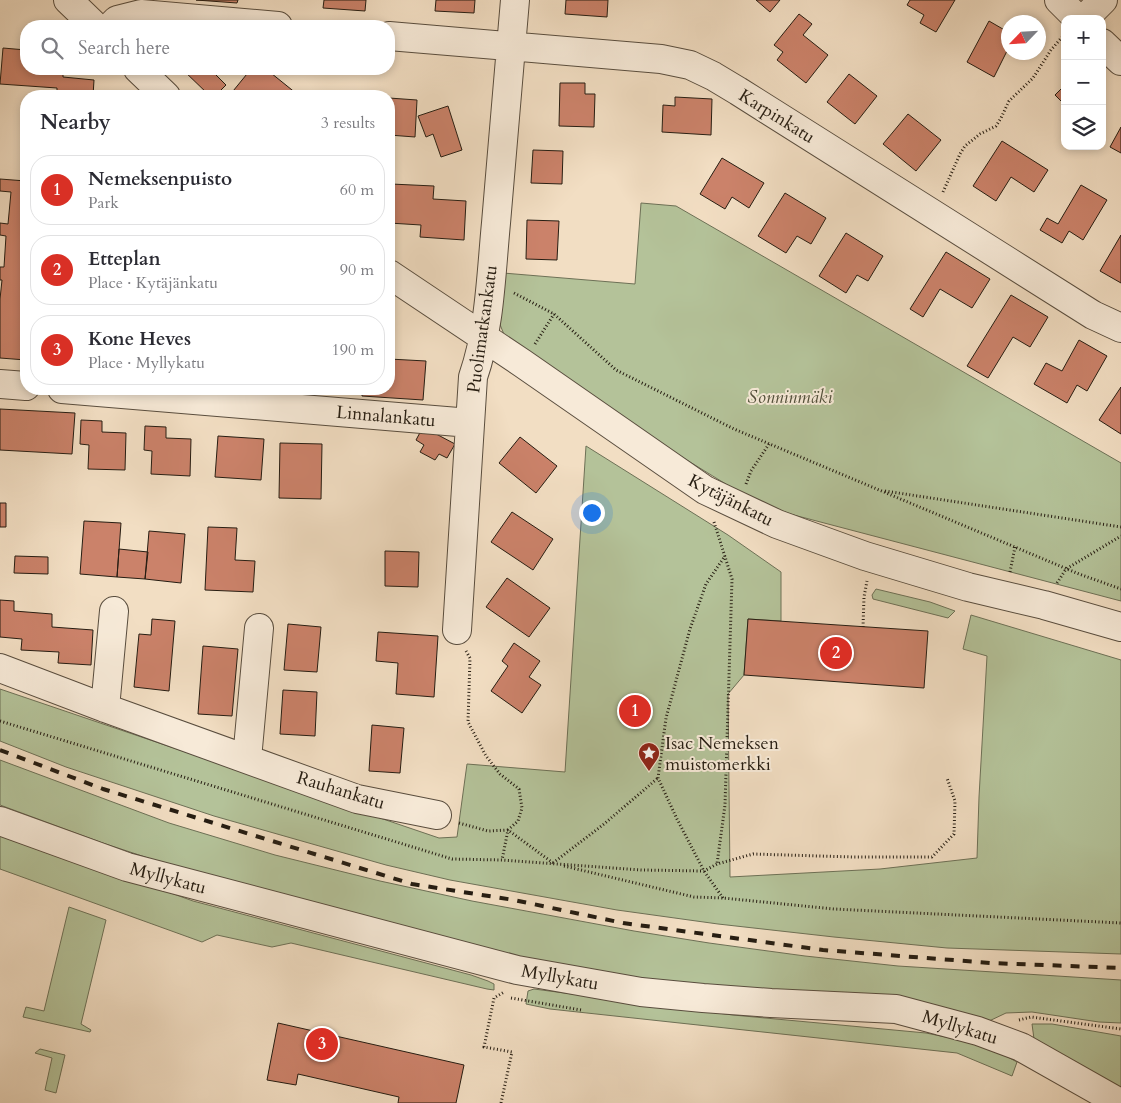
<!DOCTYPE html>
<html lang="en">
<head>
<meta charset="utf-8">
<style>
  :root { --surface:#fff; --page:#f2f2f3; --text:#2b2b33; --muted:#7c7c81; --line:#e1e1e2; --accent:#d93025 }
  body { margin:0; font-family:Cardo,serif; background:var(--page); color:var(--text) }
  .controls { position:absolute; right:15px; top:15px; display:grid; overflow:hidden; border-radius:10px; box-shadow:0 2px 8px #0003 }
  .controls button { width:45px; height:45px; display:grid; place-items:center; padding:0; border:0; border-bottom:1px solid var(--line); background:var(--surface); color:var(--text); font:25px sans-serif }
  .compass { position:absolute; left:1001px; top:15px; width:45px; height:45px; border-radius:50%; background:var(--surface); box-shadow:0 2px 8px #0003; rotate:245deg }
  .you { position:absolute; left:591px; top:512px; width:18px; height:18px; margin:-12px; border:4px solid #fff; border-radius:50%; background:#1a73e8; box-shadow:0 0 0 8px #1a73e833 }
  .badge { display:grid; place-items:center; width:32px; height:32px; border-radius:50%; background:var(--accent); color:#fff; font-size:16px; font-weight:700 }
  .pin { position:absolute; translate:-50% -50%; border:2px solid #fff; box-shadow:0 1px 5px #0006 }
  .list { margin:0; padding:0; list-style:none }
  h2 { display:flex; justify-content:space-between; align-items:center; height:65px; margin:0; padding:0 20px; font-size:21px }
  h2 small { font-size:16px; font-weight:400; color:var(--muted) }
  .list li { display:grid; grid-template-columns:32px 1fr auto; gap:15px; align-items:center; box-sizing:border-box; height:70px; margin:0 10px 10px; padding:0 10px; border:1px solid var(--line); border-radius:20px }
  .list b { display:block; font-size:19px; white-space:nowrap }
  .list p { margin:0; font-size:16px; white-space:nowrap; color:var(--muted) }
  .list em { font-size:16px; font-style:normal; color:var(--muted) }
  .icon { flex:none; width:28px; height:28px; fill:none; stroke:currentColor; stroke-width:2; stroke-linecap:round; stroke-linejoin:round }
  .map { position:relative; flex:none; width:1121px; height:1103px; overflow:hidden }
  .search { position:absolute; background:var(--surface); box-shadow:0 2px 8px #0003; left:20px; top:20px; width:375px; height:55px; display:flex; align-items:center; gap:12px; box-sizing:border-box; padding:0 18px; border-radius:20px; color:var(--muted); font-size:19px }
  .panel { position:absolute; background:var(--surface); box-shadow:0 2px 8px #0003; left:20px; top:90px; width:375px; height:305px; border-radius:20px }
  .map>svg:first-child { display:block }
  .green { fill:#b4c299; stroke:#6d7056 }
  .building { fill:#cb826a; stroke:#261d12 }
  .lines { fill:none; stroke-linecap:round; stroke-linejoin:round }
  .minor-casing { stroke:#594d3e; stroke-width:30 }
  .path { stroke:#261d12; stroke-width:3; stroke-dasharray:1 2.5; stroke-linecap:butt }
  .minor { stroke:#f7ead8; stroke-width:28 }
  .rail { stroke:#261d12; stroke-width:4; stroke-dasharray:9 9; stroke-linecap:butt }
  .labels { text-anchor:middle; stroke-width:4; stroke-linejoin:round; paint-order:stroke }
  .street-label { font-size:18px; fill:#261d12; stroke:#f7ead8 }
  .park-label { font-size:18px; font-style:italic; fill:#514f3a; stroke:#f7ead8 }
  .poi-label { font-size:18px; fill:#261d12; stroke:#f7ead8; text-anchor:start }
</style>
</head>
<body>
<div class="map">
<svg width="1121" height="1103" viewBox="0 0 1121 1103">
  <rect width="100%" height="100%" fill="#f2dec3"/>
  <filter id="stains"><feTurbulence type="fractalNoise" baseFrequency=".004" numOctaves="4"/><feColorMatrix values="0 0 0 0 .2 0 0 0 0 .09 0 0 0 0 .02 0 0 0 .5 -.17"/></filter>
  <radialGradient id="worn" r=".72"><stop offset=".6" stop-color="#630" stop-opacity="0"/><stop offset="1" stop-color="#630" stop-opacity=".3"/></radialGradient>
  <path class="green" d="M641 203 676 206 1121 463V601L790 514 742 494 690 462 605 408 505 337 499 322 503 273 635 284Z
    M586 446 728 535 781 572V621L748 619 744 675 728 694 730 877 880 869 977 858 979 797 987 656 963 649 971 615 1121 660V954L947 948 834 937 718 924 617 910 450 880 386 865 214 816 66 767 0 741V689L439 838 457 837 467 764 565 772Z
    M876 589 930 602 955 611 948 618 873 599 872 595Z
    M0 760 169 823 275 855 380 881 472 901 634 931 709 943 805 956 898 966 1121 980V1023L1099 1022 1032 1012 1006 1013 987 1022 647 983 549 964 238 888 103 843 0 805Z
    M0 831 193 901 471 975 488 981 494 984V990L487 989 291 943 272 947 217 935 202 942 0 869Z
    M69 907 106 920 81 1024 91 1030 90 1032 23 1017 26 1007 44 1011Z
    M534 989 733 1015 926 1033 980 1044 993 1049 1017 1062 1012 1076 957 1053 550 1009 526 1004 528 991Z
    M1032 1024H1052L1121 1036V1088L1034 1039Z
    M40 1049 65 1055 56 1093 45 1090 52 1058 35 1053Z"/>
  <path class="building" d="M196 0H238L237 3Z
    M324 0H366L365 11 323 8Z
    M436 0H475L474 13 435 11Z
    M566 0H608L607 17 565 14Z
    M756 0H780L770 12Z
    M910 0H955L936 32 920 23 924 15 907 5Z
    M799 14 812 24 803 35 828 55 806 83 777 60 783 52 774 45Z
    M989 21 1008 32V49L994 77 967 62Z
    M3 48 26 50V69H63V77L94 80 93 96H57V88L0 84Z
    M182 69H210L226 85 215 96H210Z
    M251 69H266L297 94 296 96H229Z
    M849 74 877 96 855 124 827 102Z
    M560 83H585V94H595L594 127 559 126Z
    M1065 85V105L1055 95Z
    M675 97 712 99 711 135 662 132 663 105 675 106Z
    M389 98 417 100 415 137 389 135Z
    M448 106 462 150 441 157 433 134 426 137 418 116Z
    M908 114 941 140 916 171 883 144Z
    M1121 127V153L1110 147Z
    M1002 141 1048 170 1034 192 1011 177 996 201 973 186Z
    M533 150 563 151 562 184 531 183Z
    M722 158 764 183 749 208 732 197 725 209 700 194Z
    M0 179 26 181V360L0 358V299L2 280H0V267H4L6 236 0 235V223L8 224 11 192 0 191Z
    M391 184 434 186 433 199 466 201 464 240 420 237 421 225 389 223Z
    M1081 185 1107 200 1083 240 1069 231 1062 243 1040 230 1047 218 1058 224Z
    M785 193 826 218 811 244 797 236 786 253 758 236Z
    M527 220 559 221 557 260 526 259Z
    M846 233 883 256 868 281 857 275 846 293 819 276Z
    M1121 235V283L1100 271Z
    M946 252 990 279 972 308 940 289 923 317 910 309Z
    M1011 295 1048 317 1030 347 1013 337 988 378 967 366Z
    M1079 340 1107 356 1087 391 1077 385 1067 403 1034 384 1046 363 1062 371Z
    M389 359 426 361 423 400 362 396V389H389Z
    M1121 387V434L1099 420Z
    M0 409 75 413 72 454 0 450Z
    M81 420 102 421V432L126 433 125 470 88 469 89 445 80 444Z
    M145 426 166 427V438L191 439 190 476 151 474 152 451 144 450Z
    M423 427 455 444 447 458 439 454 435 460 420 452 424 445 416 440Z
    M218 436 264 439 261 480 215 477Z
    M520 437 557 466 536 493 499 463Z
    M280 443 322 444 321 499 279 498Z
    M0 503H6V527H0Z
    M512 512 553 539 533 570 491 542Z
    M84 521 121 523 117 577 80 574Z
    M208 527 237 528 235 560 255 561 253 592 205 590Z
    M149 531 185 534 181 583 145 579Z
    M119 549 148 552 145 579 117 577Z
    M385 551 419 552 418 587 385 586Z
    M15 556 48 557V574L14 573Z
    M507 578 550 608 529 637 486 607Z
    M0 600 14 601V611L52 614V627L93 630 91 665 58 663 59 652 21 650 22 639 0 637Z
    M152 619 175 621 169 691 134 687 139 634 151 635Z
    M748 619 928 631 924 688 744 675Z
    M288 624 321 627 317 672 284 670Z
    M378 632 438 636 434 697 396 694 398 663 376 661Z
    M514 643 540 661 529 677 541 685 522 713 491 691 508 666 502 661Z
    M203 646 238 649 232 716 198 714Z
    M283 690 317 692 315 736 280 734Z
    M372 725 404 728 400 773 369 771Z
    M278 1023 464 1065 456 1103H398L399 1097 298 1074 296 1085 267 1080Z"/>
  <g class="lines">
    <g class="minor-casing">
      <path id="minor" d="M68 0 95 26
        M1059 0 1078 19
        M1084 19 1103 0
        M111 26 117 20 141 14 278 26
        M389 36 661 59 690 65 713 76 738 91 1093 315 1121 328
        M1102 43 1121 61
        M138 69 166 96
        M389 274 522 363 705 490 777 524 865 556 968 587 1044 605 1121 627
        M0 384 26 386
        M62 389 470 423
        M457 630 473 377C490 328 491 275 496 223 502 149 509 74 515 0
        M0 668 105 708 357 799 437 815
        M105 708 114 611
        M247 759 259 628
        M0 821 127 867 517 970 641 992 703 998 771 1003 896 1009 978 1031 1021 1047 1120 1103"/>
    </g>
    <path class="path" d="M943 192 960 154 965 146 980 134 996 126 1001 118 1009 101 1033 78 1051 50 1063 36
      M514 293 554 314 616 370 734 429 1079 574 1121 589
      M535 344 554 314
      M746 484 751 471 769 444
      M885 491 1121 527
      M714 522 732 579 725 805 717 864
      M1010 572 1015 547
      M1057 583 1066 569 1121 536
      M863 627 864 597 867 581
      M466 651 470 658 468 722 486 756 500 774 519 789 522 808 518 821 508 830 502 860
      M0 721 452 859 502 860 642 870 704 871 717 864 753 854 853 857H932L954 834 955 801 947 778
      M459 823 488 831 508 830 553 863
      M553 863 604 824 658 778
      M564 866 694 897 723 898 834 909 1121 923
      M723 898 704 871 677 819 658 778 666 718 690 629 706 584 725 556
      M511 998 581 1010
      M1019 1020 1031 1017 1121 1029
      M501 1103 512 1052 484 1047 494 998 504 992"/>
    <use href="#minor" class="minor"/>
    <path class="rail" d="M0 750 103 789 412 884 514 900 623 923 823 950 991 963 1121 968"/>
  </g>
  <defs>
    <g id="sight-pin" transform="scale(1.125)"><path d="M0 17L-7.5 6A9.5 9.5 0 1 1 7.5 6Z" fill="#8f2418" stroke="#f7ead8"/><path d="M0-6L1.8-2.2L6-1.7L2.9 1.2L3.7 5.4L0 3.3L-3.7 5.4L-2.9 1.2L-6-1.7L-1.8-2.2Z" fill="#fff"/></g>
  </defs>
  <g fill-rule="evenodd">
    <use href="#sight-pin" x="649" y="753"/>
  </g>
  <g class="labels">
    <g class="street-label">
      <text transform="translate(777 116) rotate(32)" y="6">Karpinkatu</text>
      <text transform="translate(482 329) rotate(-82)" y="6">Puolimatkankatu</text>
      <text transform="translate(386 416) rotate(5)" y="6">Linnalankatu</text>
      <text transform="translate(731 500) rotate(27)" y="6">Kytäjänkatu</text>
      <text transform="translate(341 790) rotate(17)" y="6">Rauhankatu</text>
      <text transform="translate(168 878) rotate(15)" y="6">Myllykatu</text>
      <text transform="translate(560 977) rotate(10)" y="6">Myllykatu</text>
      <text transform="translate(960 1027) rotate(17)" y="6">Myllykatu</text>
    </g>
    <g class="park-label">
      <text x="790" y="403">Sonninmäki</text>
    </g>
    <g class="poi-label">
      <text x="665" y="749">Isac Nemeksen<tspan x="665" dy="21">muistomerkki</tspan></text>
    </g>
  </g>
  <rect width="100%" height="100%" filter="url(#stains)"/>
  <rect width="100%" height="100%" fill="url(#worn)"/>
</svg>
<div class="controls">
<button>+</button>
<button>−</button>
<button><svg class="icon" aria-label="layers" viewBox="0 0 24 24"><path d="M12 4l9 5-9 5-9-5zM3 14l9 5 9-5"/></svg></button>
</div>
<svg class="compass" viewBox="-18 -18 36 36"><path d="M0-13l5 13h-10z" fill="#e53935"/><path d="M0 13l5-13h-10z" fill="#7c7c81"/></svg>
<div class="you"></div>
<div class="pin badge" style="left:635px;top:711px">1</div>
<div class="pin badge" style="left:836px;top:653px">2</div>
<div class="pin badge" style="left:322px;top:1044px">3</div>
<div class="search"><svg class="icon" aria-label="search" viewBox="0 0 24 24"><circle cx="10" cy="10" r="6"/><path d="M15 15l6 6"/></svg>Search here</div>
<section class="panel">
<h2>Nearby<small>3 results</small></h2>
<ul class="list">
<li><span class="badge">1</span><div><b>Nemeksenpuisto</b><p>Park</p></div><em>60 m</em></li>
<li><span class="badge">2</span><div><b>Etteplan</b><p>Place · Kytäjänkatu</p></div><em>90 m</em></li>
<li><span class="badge">3</span><div><b>Kone Heves</b><p>Place · Myllykatu</p></div><em>190 m</em></li>
</ul>
</section>
</div>
</body>
</html>
